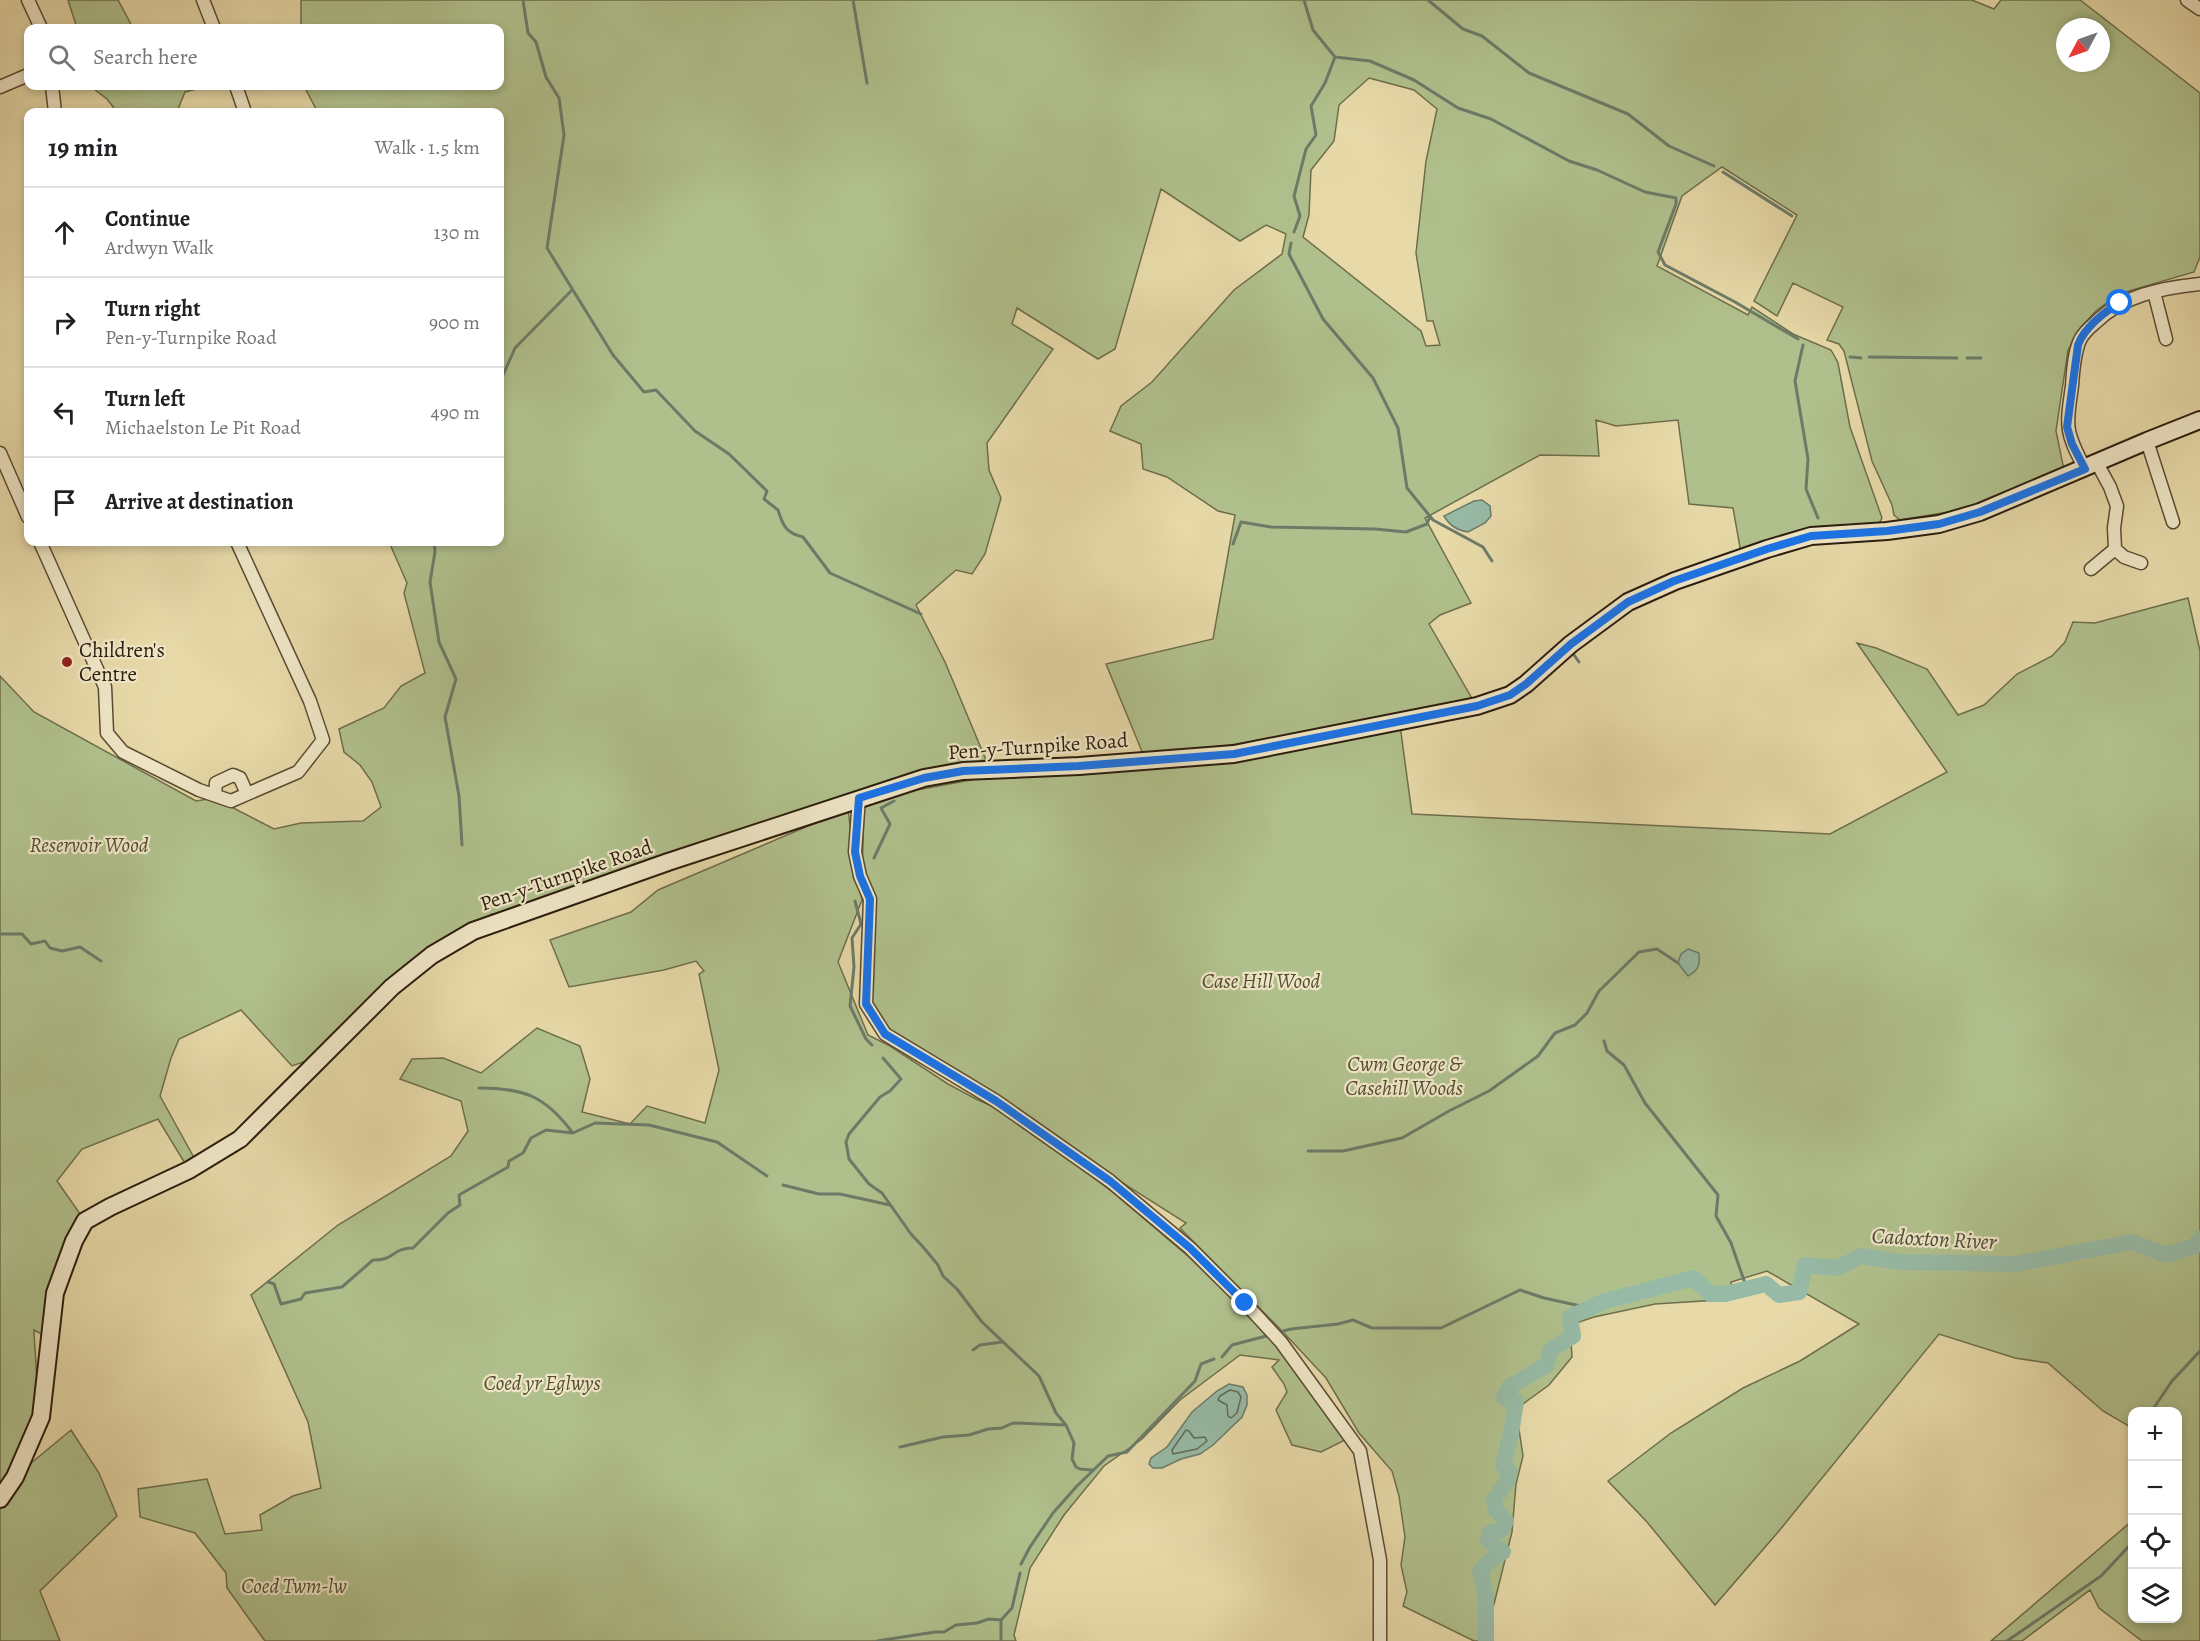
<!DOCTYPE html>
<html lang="en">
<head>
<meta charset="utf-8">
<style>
  :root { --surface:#fff; --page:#f2f2f2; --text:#202124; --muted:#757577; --line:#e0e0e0 }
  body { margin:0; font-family:Alegreya,serif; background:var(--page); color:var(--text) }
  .controls { position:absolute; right:18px; bottom:18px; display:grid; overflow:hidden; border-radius:12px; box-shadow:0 3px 9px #0003 }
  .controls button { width:54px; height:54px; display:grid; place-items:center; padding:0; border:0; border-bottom:2px solid var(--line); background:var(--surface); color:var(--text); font:30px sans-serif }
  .compass { position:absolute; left:2056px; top:18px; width:54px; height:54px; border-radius:50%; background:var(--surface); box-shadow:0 3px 9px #0003; rotate:229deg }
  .stop { position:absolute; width:18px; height:18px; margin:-14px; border:4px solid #1a73e8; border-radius:50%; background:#fff }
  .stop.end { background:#1a73e8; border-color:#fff; box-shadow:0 2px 6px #0008 }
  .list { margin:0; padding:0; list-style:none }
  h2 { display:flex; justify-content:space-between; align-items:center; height:78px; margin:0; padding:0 24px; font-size:26px }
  h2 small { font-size:20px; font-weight:400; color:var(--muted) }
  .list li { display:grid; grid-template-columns:39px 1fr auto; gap:18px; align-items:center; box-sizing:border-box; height:90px; padding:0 24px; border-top:2px solid var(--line) }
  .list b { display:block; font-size:22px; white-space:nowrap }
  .list p { margin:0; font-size:20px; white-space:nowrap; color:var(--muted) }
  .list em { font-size:20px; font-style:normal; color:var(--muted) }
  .icon { flex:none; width:33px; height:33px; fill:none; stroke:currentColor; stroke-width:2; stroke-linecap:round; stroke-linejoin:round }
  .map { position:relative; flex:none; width:2200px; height:1641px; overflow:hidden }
  .search { position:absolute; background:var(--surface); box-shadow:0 3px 9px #0003; left:24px; top:24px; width:480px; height:66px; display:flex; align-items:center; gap:15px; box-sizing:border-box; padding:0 21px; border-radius:12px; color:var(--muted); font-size:22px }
  .panel { position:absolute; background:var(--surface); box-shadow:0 3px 9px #0003; left:24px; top:108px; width:480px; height:438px; border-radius:12px }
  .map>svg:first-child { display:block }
  .green { fill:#b0c08c; stroke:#6e6e4c; stroke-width:1.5; fill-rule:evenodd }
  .water { fill:#97baa6; stroke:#6c7b68; stroke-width:1.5 }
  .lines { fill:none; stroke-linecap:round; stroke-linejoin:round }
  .shore { stroke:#616b59; stroke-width:1.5 }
  .stream { stroke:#6c7b68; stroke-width:3 }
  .river { stroke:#97baa6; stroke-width:16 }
  .street-casing { stroke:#5a4b33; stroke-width:15 }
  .secondary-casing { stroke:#2b1c0c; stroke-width:20 }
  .street { stroke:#efe6c6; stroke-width:12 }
  .secondary { stroke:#efe6c6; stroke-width:16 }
  .route { stroke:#1a73e8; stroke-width:8 }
  .poi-dot { fill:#8f2418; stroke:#efe6c6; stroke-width:2 }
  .labels { text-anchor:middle; stroke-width:4.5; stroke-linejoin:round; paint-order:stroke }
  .poi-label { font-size:21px; fill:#2b1c0c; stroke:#efe6c6; text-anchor:start }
  .street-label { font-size:21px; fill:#2b1c0c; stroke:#efe6c6 }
  .park-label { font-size:21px; font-style:italic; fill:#534d32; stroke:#efe6c6 }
  .water-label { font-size:22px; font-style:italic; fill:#4b4b3a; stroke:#efe6c6 }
</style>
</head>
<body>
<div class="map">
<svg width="2200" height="1641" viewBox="0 0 2200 1641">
  <rect width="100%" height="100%" fill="#e7d9a8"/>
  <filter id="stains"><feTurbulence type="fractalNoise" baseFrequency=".00333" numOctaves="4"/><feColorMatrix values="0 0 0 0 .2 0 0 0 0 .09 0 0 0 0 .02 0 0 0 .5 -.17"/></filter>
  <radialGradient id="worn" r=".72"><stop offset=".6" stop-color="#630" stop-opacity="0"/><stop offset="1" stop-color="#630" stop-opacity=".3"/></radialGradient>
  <path class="green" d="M68 0H118L133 28H77Z
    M301 0H1972L1994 9 2001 0H2080L2200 93V257L2194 272 2119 294 2097 310 2081 327 2068 350 2056 431 2064 470 2000 497 1960 510 1900 520 1894 515 1892 505 1872 461 1844 351 1839 344 1827 340 1843 307 1793 283 1777 316 1754 301 1797 215 1722 167 1682 196 1657 266 1748 315 1752 307 1793 334 1831 350 1835 357 1838 363 1850 427 1882 518 1878 525 1837 529 1823 526 1817 527 1741 553 1733 508 1689 504 1678 420 1616 426 1596 420 1599 456 1540 455 1425 518 1471 603 1440 615 1429 624 1474 702 1231 745 1143 754 1106 664 1213 639 1235 515 1218 511 1167 477 1143 469 1141 444 1110 431 1121 406 1152 382 1234 290 1282 254 1286 234 1266 225 1240 241 1161 189 1115 349 1098 359 1017 308 1012 324 1053 349 987 443 989 470 1001 498 985 554 972 574 956 570 916 605 945 662 986 760 913 776 499 916 492 914 426 952 309 1060 292 1066 241 1010 179 1039 171 1058 160 1096 198 1165 189 1170 158 1119 82 1149 57 1181 85 1221 73 1242 51 1339 34 1330C35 1361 41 1398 32 1428 25 1449 13 1467 0 1484V676L34 712 196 801 214 798 274 829 301 823 363 821 381 807 372 782 360 765 344 752 339 729 384 708 401 686 425 673 404 593 407 583 389 542H500V112H322L316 109 304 86H500V28H301ZM2065 27H2101V63H2065ZM1369 78 1414 90 1437 109 1426 161 1416 253 1427 321H1433L1440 345 1426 346 1421 331 1303 237 1309 215 1311 170 1334 141 1339 105Z
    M90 86H201V88L185 92 178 109 182 112H117L107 99Z
    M2188 598 2200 651V1641H2142L2099 1608 2090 1590 2022 1641H1991L2132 1521V1618H2178V1412H2132V1428L2103 1411 2048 1363 2015 1358 1939 1334 1779 1531 1715 1605 1647 1522 1608 1481 1671 1433 1743 1388 1800 1361 1859 1324 1767 1271 1731 1282 1734 1299 1655 1304 1594 1317 1570 1325 1572 1357 1549 1385 1516 1409 1523 1456 1516 1484 1512 1532 1492 1612 1488 1641H1474L1403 1606 1407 1592 1401 1565 1405 1537 1399 1496 1392 1471 1359 1433 1326 1378 1284 1333 1180 1228 1186 1223 890 1035 868 1003 869 959 862 877 864 807 879 797 987 777 1400 725 1412 814 1830 834 1947 772 1857 643 1876 648 1927 669 1958 715 1984 705 2017 674 2052 656 2065 642 2073 622 2095 623Z
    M848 809 855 867 862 900 838 962 868 1035 890 1046 948 1084 976 1099 1010 1114 1115 1194 1189 1257 1285 1350 1345 1440 1321 1452 1292 1445 1276 1410 1287 1392 1284 1384 1272 1367 1279 1360 1240 1355 1180 1400 1142 1439 1104 1466 1064 1515 1030 1568 1014 1635 1016 1641H265L227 1588 226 1573 195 1533 140 1517 138 1489 207 1479 225 1534 262 1530 260 1515 293 1496 321 1488 308 1422 251 1295 338 1225 451 1156 468 1131 461 1101 400 1079 412 1059 443 1058 481 1073 537 1028 580 1046 590 1079 582 1112 630 1124 647 1106 705 1123 719 1070 699 974 704 971 696 961 664 970 569 987 550 940 631 912 658 890Z
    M71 1430 99 1473 117 1516 40 1591 60 1641H0V1505L30 1464Z"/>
  <path class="water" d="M1482 500 1490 506 1491 516 1485 523 1468 532C1457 530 1450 526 1444 516L1474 501Z
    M1688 949 1699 953C1700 965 1699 970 1688 976L1678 963 1681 954Z
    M1229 1384 1243 1387 1247 1395V1405L1242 1417 1213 1445 1200 1454 1181 1459 1162 1468H1153L1149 1464 1151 1458 1167 1447 1192 1412 1217 1391Z"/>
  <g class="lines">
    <path class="shore" d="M1230 1390 1238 1392 1241 1397 1237 1413 1231 1418 1228 1416 1227 1405 1218 1400 1220 1396Z
      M1186 1430 1189 1431 1194 1438 1205 1437 1207 1441 1197 1449 1173 1454 1172 1450Z"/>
    <path class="stream" d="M523 0 528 33 536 42 546 77 559 98 564 135 547 248 613 355 644 392 656 390 695 431 729 454 767 491 764 499 778 510C783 526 786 533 803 537L830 573 921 614
      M853 0 867 83
      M1428 0 1463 29 1482 36 1529 73 1628 114 1669 146 1714 166
      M1335 57 1370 61 1414 80 1458 108 1491 119 1569 161 1597 170 1645 192 1676 198V204L1658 252 1665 265 1735 302 1798 339
      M1723 172 1792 216
      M1294 232 1300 216 1294 196 1306 149 1316 135 1311 106 1325 83 1335 57 1313 30 1304 0
      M1291 243 1289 254 1323 319 1373 378 1398 428 1407 488 1433 520 1483 547 1492 561
      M1803 345 1795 381 1808 459 1806 489 1818 518
      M1850 357 1861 358
      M1869 357 1957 358
      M1967 358H1981
      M500 382 515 348 572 290
      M434 542 435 552 430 582 439 642 456 679 445 717 459 796 462 845
      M1233 544 1241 522 1271 527 1375 529 1406 532 1427 524 1430 516
      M1574 655 1579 662
      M874 858 890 824 881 808 894 801
      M855 901 861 924 852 938 854 967 850 1006 866 1039 872 1045
      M0 934H22L31 944 45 941 50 948 62 951 80 947 101 961
      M1604 1041 1607 1051 1624 1065 1645 1103 1718 1195 1716 1216 1731 1243 1747 1289
      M883 1058 901 1079 890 1091 880 1097 849 1134 846 1142 849 1159 869 1184 882 1193 911 1234 924 1248 938 1265 943 1276 957 1289 982 1322 1039 1376 1056 1413 1066 1425 1074 1443 1072 1459 1076 1467 1080 1469 1092 1470
      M479 1088C524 1088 545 1096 572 1132
      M1308 1151H1343L1402 1138 1449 1111 1489 1091 1538 1056 1555 1033 1575 1025 1587 1013 1599 991 1639 952 1657 949 1678 963
      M783 1185 819 1194H840L890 1205
      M268 1282 274 1284 281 1304 301 1299 305 1293 342 1287 373 1260C394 1261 392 1248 413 1248L448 1213 460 1205 459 1195 508 1167 509 1161 523 1153 531 1138 546 1130 573 1133 595 1123 649 1125 717 1142 767 1176
      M1276 1333 1291 1329 1338 1324 1353 1320 1372 1328H1441L1520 1290 1544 1298 1590 1308
      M973 1350 980 1345 1002 1342
      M1222 1357 1232 1345 1270 1335
      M2151 1412 2172 1381 2200 1351
      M900 1447 943 1437 969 1435 988 1429 1002 1428 1013 1423 1066 1425
      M1021 1564 1030 1547 1053 1513 1077 1486 1108 1456 1127 1452 1195 1381 1201 1364 1214 1359
      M877 1641 935 1632H944L956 1625 977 1623 989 1619 1001 1620
      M1001 1641V1620L1012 1608 1020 1573
      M2007 1641 2101 1576 2132 1543"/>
    <path class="river" d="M1486 1641V1595L1480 1572 1489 1561 1503 1552 1488 1540 1490 1533 1501 1530 1506 1521 1496 1510 1494 1500 1507 1481 1509 1471 1503 1465 1511 1434 1516 1401 1504 1398 1509 1387 1547 1365 1550 1350 1573 1336 1570 1317 1605 1301 1694 1278 1710 1294H1725L1766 1284 1779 1295 1799 1292 1805 1265 1838 1268 1861 1256 1900 1262 2016 1264 2132 1242 2166 1255 2195 1246 2200 1239"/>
    <g class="street-casing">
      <path id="street" d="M28 0 41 28
        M203 0 214 28
        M2187 0 2200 9
        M52 86 55 112
        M236 86 245 112
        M0 87 28 75
        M2154 292 2166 339
        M2147 441 2173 522
        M0 453 28 517
        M2085 469C2065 431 2066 428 2072 386 2073 372 2074 353 2080 340 2083 334 2089 328 2095 323 2123 295 2162 288 2200 284
        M40 542 105 687 107 733 123 752 199 790 231 801 298 772 323 740 310 701 237 542
        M2115 549 2124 557 2141 563
        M2091 569 2115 549 2114 528 2117 506 2110 487 2097 463
        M215 795 216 783 233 775 240 778 247 794
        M859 798 855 852 860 876 870 899 866 1004 885 1034 996 1101 1110 1181 1190 1248 1245 1303 1281 1342 1360 1451 1380 1560V1641"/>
    </g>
    <g class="secondary-casing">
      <path id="secondary" d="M0 1499 15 1477 41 1417 55 1293 74 1241 85 1221 110 1207 189 1170 240 1139 392 987 432 955 473 931 668 862 924 778 963 771 1079 766 1234 754 1477 706 1510 695 1526 684 1571 644 1628 602 1675 581 1767 549 1811 536 1887 531 1939 524 1980 512 2147 441 2200 420"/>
    </g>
    <use href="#street" class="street"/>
    <use href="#secondary" class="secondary"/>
  </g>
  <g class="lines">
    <path class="route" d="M1245 1303 1190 1248 1110 1181 996 1101 885 1034 866 1004 870 899 860 876 855 852 859 798 924 778 963 771 1079 766 1234 754 1477 706 1510 695 1526 684 1571 644 1628 602 1674 581 1767 549 1811 536 1887 531 1939 524 1980 512 2085 469 2072 444 2067 427 2078 345C2084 328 2105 311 2120 303"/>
  </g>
  <circle class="poi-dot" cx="67" cy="662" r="6"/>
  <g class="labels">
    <g class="poi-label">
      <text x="79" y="657">Children's<tspan x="79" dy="24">Centre</tspan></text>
    </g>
    <g class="street-label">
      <text transform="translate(1038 746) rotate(-4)" y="7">Pen-y-Turnpike Road</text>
      <text transform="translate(566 875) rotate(-19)" y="7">Pen-y-Turnpike Road</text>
    </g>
    <g class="park-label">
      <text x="89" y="852">Reservoir Wood</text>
      <text x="1261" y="988">Case Hill Wood</text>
      <text x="1404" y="1071">Cwm George &amp;<tspan x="1404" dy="24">Casehill Woods</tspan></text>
      <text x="542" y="1390">Coed yr Eglwys</text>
      <text x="294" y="1593">Coed Twm-lw</text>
    </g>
    <g class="water-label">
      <text transform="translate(1934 1238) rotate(3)" y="8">Cadoxton River</text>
    </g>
  </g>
  <rect width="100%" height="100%" filter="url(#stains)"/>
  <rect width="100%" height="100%" fill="url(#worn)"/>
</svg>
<div class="controls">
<button>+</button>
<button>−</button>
<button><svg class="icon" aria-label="locate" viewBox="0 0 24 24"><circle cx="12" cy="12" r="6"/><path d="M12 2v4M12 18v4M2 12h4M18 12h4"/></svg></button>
<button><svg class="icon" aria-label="layers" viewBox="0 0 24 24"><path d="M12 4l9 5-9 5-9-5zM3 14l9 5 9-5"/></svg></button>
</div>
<svg class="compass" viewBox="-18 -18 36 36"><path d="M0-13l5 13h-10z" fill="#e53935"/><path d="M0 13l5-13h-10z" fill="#757577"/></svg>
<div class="stop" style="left:2120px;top:303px"></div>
<div class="stop end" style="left:1245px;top:1303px"></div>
<div class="search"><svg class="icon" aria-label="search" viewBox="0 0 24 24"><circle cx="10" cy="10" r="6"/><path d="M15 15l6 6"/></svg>Search here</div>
<section class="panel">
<h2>19 min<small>Walk · 1.5 km</small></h2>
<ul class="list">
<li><svg class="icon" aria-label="ahead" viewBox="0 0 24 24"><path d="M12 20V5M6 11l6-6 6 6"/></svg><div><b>Continue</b><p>Ardwyn Walk</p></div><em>130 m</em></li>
<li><svg class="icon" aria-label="right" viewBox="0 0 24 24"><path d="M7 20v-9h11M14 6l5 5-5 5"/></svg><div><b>Turn right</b><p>Pen-y-Turnpike Road</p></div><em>900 m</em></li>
<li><svg class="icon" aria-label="left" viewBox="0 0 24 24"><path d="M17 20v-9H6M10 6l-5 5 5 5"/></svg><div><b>Turn left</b><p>Michaelston Le Pit Road</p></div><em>490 m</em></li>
<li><svg class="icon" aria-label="arrive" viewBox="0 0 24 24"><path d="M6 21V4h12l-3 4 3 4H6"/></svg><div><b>Arrive at destination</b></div></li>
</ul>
</section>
</div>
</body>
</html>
